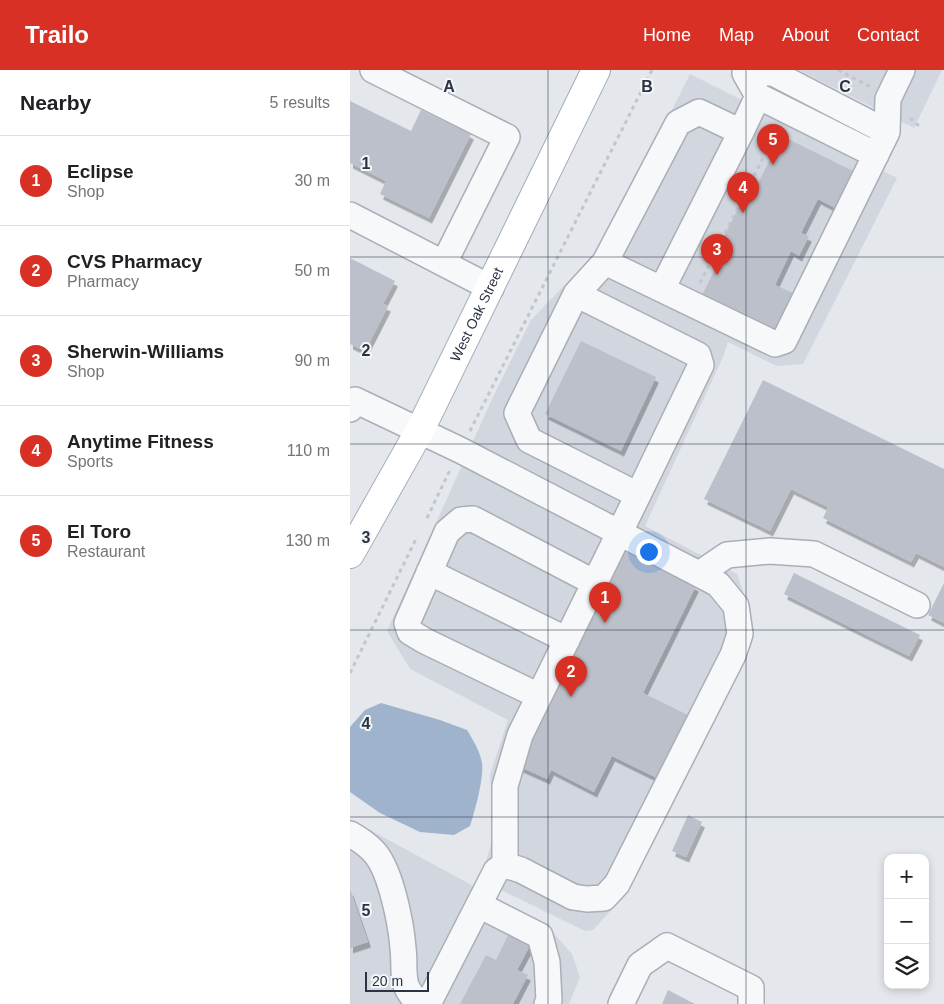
<!DOCTYPE html>
<html lang="en">
<head>
<meta charset="utf-8">
<style>
  :root { --surface:#fff; --page:#f2f2f2; --text:#202124; --muted:#757577; --line:#e0e0e0; --accent:#d93025 }
  body { margin:0; font-family:Arial,sans-serif; background:var(--page); color:var(--text) }
  .controls { position:absolute; right:15px; bottom:15px; display:grid; overflow:hidden; border-radius:10px; box-shadow:0 2px 8px #0003 }
  .controls button { width:45px; height:45px; display:grid; place-items:center; padding:0; border:0; border-bottom:1px solid var(--line); background:var(--surface); color:var(--text); font:25px sans-serif }
  .scale { position:absolute; left:15px; bottom:12px; width:64px; box-sizing:border-box; padding-left:5px; border:2px solid #2b3445; border-top:0; font-size:14px; line-height:18px; white-space:nowrap; color:#2b3445; -webkit-text-stroke:4px #f4f6f9; paint-order:stroke }
  .you { position:absolute; left:298px; top:481px; width:18px; height:18px; margin:-12px; border:4px solid #fff; border-radius:50%; background:#1a73e8; box-shadow:0 0 0 8px #1a73e833 }
  .badge { display:grid; place-items:center; width:32px; height:32px; border-radius:50%; background:var(--accent); color:#fff; font-size:16px; font-weight:700 }
  .pin { position:absolute; translate:-50% -41px; filter:drop-shadow(0 1px 2px #0008) }
  .pin::after { content:''; position:absolute; top:26px; width:18px; height:15px; background:inherit; clip-path:polygon(0 0,100% 0,50% 100%) }
  .list { margin:0; padding:0; list-style:none }
  h2 { display:flex; justify-content:space-between; align-items:center; height:65px; margin:0; padding:0 20px; font-size:21px }
  h2 small { font-size:16px; font-weight:400; color:var(--muted) }
  .list li { display:grid; grid-template-columns:32px 1fr auto; gap:15px; align-items:center; box-sizing:border-box; height:90px; padding:0 20px; border-top:1px solid var(--line) }
  .list b { display:block; font-size:19px; white-space:nowrap }
  .list p { margin:0; font-size:16px; white-space:nowrap; color:var(--muted) }
  .list em { font-size:16px; font-style:normal; color:var(--muted) }
  .icon { flex:none; width:28px; height:28px; fill:none; stroke:currentColor; stroke-width:2; stroke-linecap:round; stroke-linejoin:round }
  .map { position:relative; flex:none; width:594px; height:934px; overflow:hidden }
  header { display:flex; align-items:center; gap:30px; box-sizing:border-box; height:70px; padding:0 25px; background:var(--accent); color:#fff }
  header strong { font-size:24px }
  nav { display:flex; gap:28px; margin-inline-start:auto; font-size:18px }
  main { display:flex }
  aside { flex:1; background:var(--surface) }
  .map>svg:first-child { display:block }
  .built { fill:#d2d6de }
  .water { fill:#9fb4cc }
  .building { fill:#bbc0ca; filter:url(#shadow) }
  .lines { fill:none; stroke-linecap:round; stroke-linejoin:round }
  .minor-casing { stroke:#a9aeb7; stroke-width:28 }
  .major-casing { stroke:#a3abb8; stroke-width:30 }
  .path { stroke:#c2c5cb; stroke-width:3; stroke-dasharray:4 4; stroke-linecap:butt }
  .minor { stroke:#f7f8fa; stroke-width:25 }
  .major { stroke:#fff; stroke-width:28 }
  .grid { fill:none; stroke:#2b3445; stroke-width:1; stroke-opacity:0.55 }
  .labels { text-anchor:middle; stroke-width:4; stroke-linejoin:round; paint-order:stroke }
  .street-label { font-size:14px; fill:#2b3445; stroke:#f4f6f9 }
  .grid-label { font-size:16px; text-anchor:middle; font-weight:bold; fill:#2b3445; stroke:#f4f6f9; stroke-width:4; stroke-linejoin:round; paint-order:stroke }
</style>
</head>
<body>
<header>
<strong>Trailo</strong>
<nav><a>Home</a><a>Map</a><a>About</a><a>Contact</a></nav>
</header>
<main>
<aside>
<h2>Nearby<small>5 results</small></h2>
<ul class="list">
<li><span class="badge">1</span><div><b>Eclipse</b><p>Shop</p></div><em>30 m</em></li>
<li><span class="badge">2</span><div><b>CVS Pharmacy</b><p>Pharmacy</p></div><em>50 m</em></li>
<li><span class="badge">3</span><div><b>Sherwin-Williams</b><p>Shop</p></div><em>90 m</em></li>
<li><span class="badge">4</span><div><b>Anytime Fitness</b><p>Sports</p></div><em>110 m</em></li>
<li><span class="badge">5</span><div><b>El Toro</b><p>Restaurant</p></div><em>130 m</em></li>
</ul>
</aside>
<div class="map">
<svg width="594" height="934" viewBox="0 0 594 934">
  <defs>
    <filter id="shadow"><feDropShadow dx="3" dy="5.5" stdDeviation="0" flood-color="#0004"/></filter>
  </defs>
  <rect width="100%" height="100%" fill="#e4e7ec"/>
  <path class="built" d="M449 0H592L564 58Z
    M340 4 547 108 453 294 427 296 378 272 373 287 295 456 387 504 393 522 401 560 264 837 243 860 235 861 131 810 145 760 140 705 158 650 60 599 37 561 143 327 181 250 256 172Z
    M0 749 197 856 222 884 230 907 219 934H0Z"/>
  <path class="water" d="M31 633 90 650 117 660C123 670 130 681 132 693 134 708 125 741 120 756L104 765 70 762 30 743 0 722V657L15 640Z"/>
  <path class="building" d="M0 31 61 61 71 40 121 64 79 148 30 124 36 111 0 93Z
    M432 66 503 101 485 138 468 129 451 163 459 166 449 186 441 181 425 215 443 223 424 261 352 225 378 174 372 171 400 114 406 117Z
    M0 188 45 211 33 234 38 236 15 281 0 274Z
    M231 271 306 307 271 381 195 344Z
    M413 310 594 399V497L566 483 561 492 473 448 478 437 441 419 420 461 354 429Z
    M274 481 346 516 293 623 340 646 309 709 262 686 244 722 201 700 197 709 168 696Z
    M444 503 570 565 559 586 434 524Z
    M594 513V553L578 545Z
    M338 745 352 752 336 787 322 781Z
    M0 819 18 872 0 878Z
    M162 857 184 868 167 900 178 905 163 934H110L136 885 146 890Z
    M318 920 345 934H312Z"/>
  <g class="lines">
    <g class="minor-casing">
      <path id="minor" d="M23 0 157 67 94 193
        M395 3 408 26 526 85
        M395 3H423L537 62
        M408 26 391 62 349 42 328 53 255 192 425 274 434 271 537 62 538 29 552 0
        M0 145 141 218
        M312 219 391 62
        M226 224 348 285 351 295 288 425 179 370 167 343 226 224 255 192
        M0 339 5 330 110 380 368 514 386 536 390 564 383 585 267 814 254 828 237 829 223 827 171 800 155 795 146 801 78 934
        M79 502 217 570
        M349 504 377 485 420 481 464 484 567 535
        M189 626 75 571 60 562 57 553 97 462 111 450 123 449 245 513
        M0 764C9 769 18 775 25 783 41 802 51 853 53 878 56 902 48 917 71 934
        M155 795V716L170 665 288 425
        M129 835 190 866 197 892 199 930 197 934
        M271 934 290 895 317 876 401 918V934"/>
    </g>
    <g class="major-casing">
      <g id="major">
        <path id="s1" d="M0 484 70 360 246 0"/>
      </g>
    </g>
    <path class="path" d="M488 0 521 17
      M560 48 569 56
      M350 213 427 60
      M120 361 302 0
      M77 448 100 400
      M0 603 67 467"/>
    <use href="#minor" class="minor"/>
    <use href="#major" class="major"/>
  </g>
  <path class="grid" d="M198 0V934M396 0V934M0 187H594M0 374H594M0 560H594M0 747H594"/>
  <g class="labels">
    <g class="street-label">
      <text dy="5" stroke="none"><textPath href="#s1" startOffset="271">West Oak Street</textPath></text>
    </g>
  </g>
  <g class="grid-label">
    <text x="99" y="22">A</text>
    <text x="297" y="22">B</text>
    <text x="495" y="22">C</text>
    <text x="16" y="99">1</text>
    <text x="16" y="286">2</text>
    <text x="16" y="473">3</text>
    <text x="16" y="659">4</text>
    <text x="16" y="846">5</text>
  </g>
</svg>
<div class="controls">
<button>+</button>
<button>−</button>
<button><svg class="icon" aria-label="layers" viewBox="0 0 24 24"><path d="M12 4l9 5-9 5-9-5zM3 14l9 5 9-5"/></svg></button>
</div>
<div class="scale">20 m</div>
<div class="you"></div>
<div class="pin badge" style="left:255px;top:553px">1</div>
<div class="pin badge" style="left:221px;top:627px">2</div>
<div class="pin badge" style="left:367px;top:205px">3</div>
<div class="pin badge" style="left:393px;top:143px">4</div>
<div class="pin badge" style="left:423px;top:95px">5</div>
</div>
</main>
</body>
</html>
